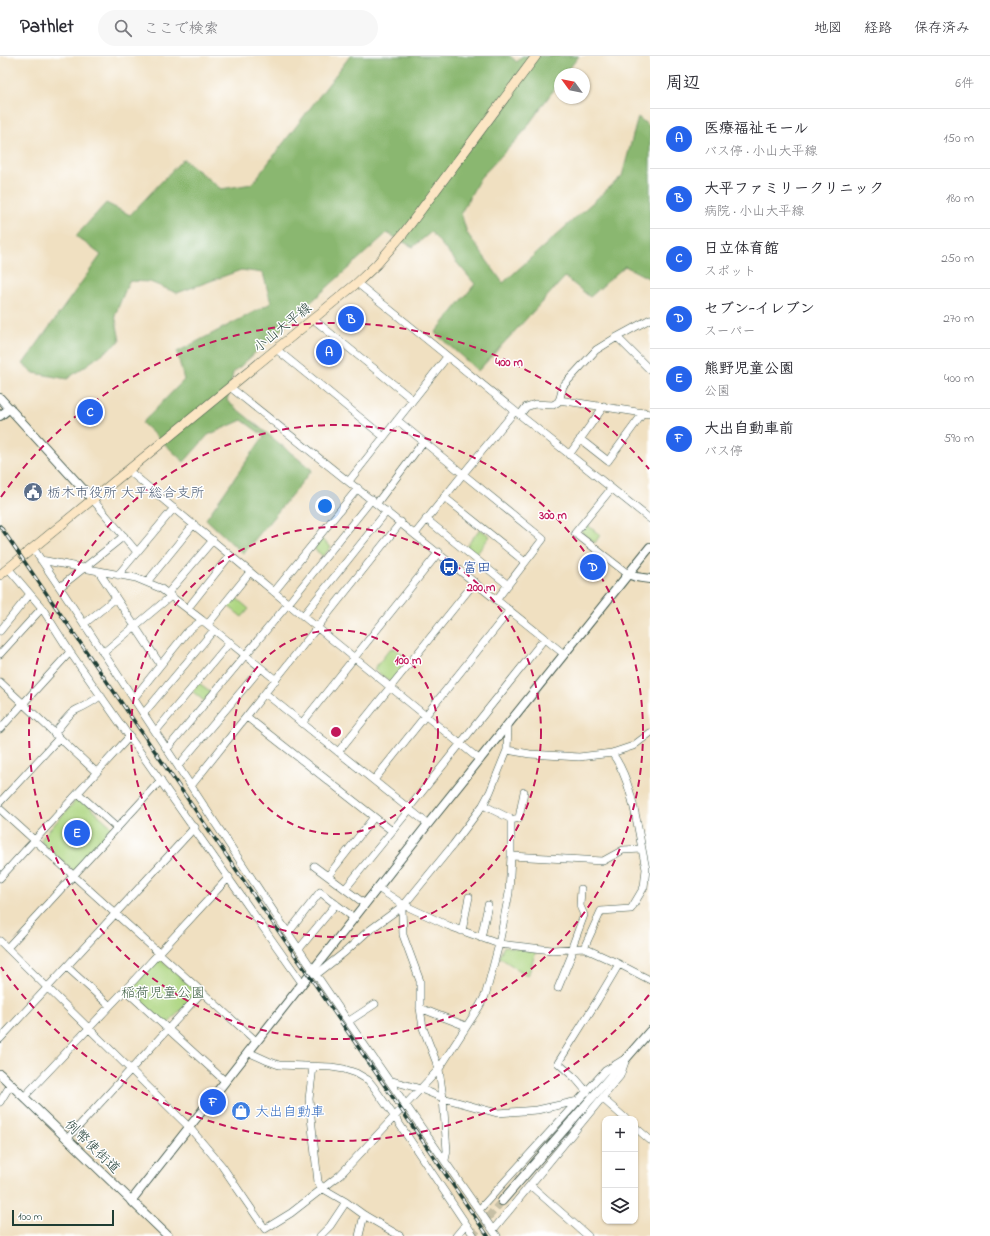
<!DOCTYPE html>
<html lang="ja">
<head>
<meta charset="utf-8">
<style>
  :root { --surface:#fff; --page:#f7f7f7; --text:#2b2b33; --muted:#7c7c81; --line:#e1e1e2; --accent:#2563eb }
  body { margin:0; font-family:"Indie Flower","Klee One",sans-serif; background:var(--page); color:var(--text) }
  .controls { position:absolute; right:12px; bottom:12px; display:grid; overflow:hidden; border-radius:8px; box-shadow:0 1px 3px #0004 }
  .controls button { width:36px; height:36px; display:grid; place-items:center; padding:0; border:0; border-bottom:1px solid var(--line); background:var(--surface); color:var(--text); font:20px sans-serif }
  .compass { position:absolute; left:554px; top:12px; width:36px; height:36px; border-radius:50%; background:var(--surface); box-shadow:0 1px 3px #0004; rotate:303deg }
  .scale { position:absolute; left:12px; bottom:10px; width:102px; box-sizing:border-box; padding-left:4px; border:2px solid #1f3d34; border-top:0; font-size:11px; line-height:14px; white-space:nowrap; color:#1f3d34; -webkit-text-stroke:3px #fff; paint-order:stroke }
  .you { position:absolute; left:325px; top:450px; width:14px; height:14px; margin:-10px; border:3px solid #fff; border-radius:50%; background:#1a73e8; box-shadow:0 0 0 6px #1a73e833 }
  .badge { display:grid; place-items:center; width:26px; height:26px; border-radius:50%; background:var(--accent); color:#fff; font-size:13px; font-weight:700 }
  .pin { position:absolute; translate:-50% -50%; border:2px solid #fff; box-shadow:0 1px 4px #0006 }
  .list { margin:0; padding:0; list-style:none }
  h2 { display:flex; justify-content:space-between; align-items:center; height:52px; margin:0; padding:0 16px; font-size:17px }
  h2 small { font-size:13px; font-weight:400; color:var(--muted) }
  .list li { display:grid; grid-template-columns:26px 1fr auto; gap:12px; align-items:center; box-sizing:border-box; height:60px; padding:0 16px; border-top:1px solid var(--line) }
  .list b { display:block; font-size:15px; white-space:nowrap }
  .list p { margin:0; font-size:13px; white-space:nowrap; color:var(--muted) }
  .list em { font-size:13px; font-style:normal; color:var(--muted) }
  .icon { flex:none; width:22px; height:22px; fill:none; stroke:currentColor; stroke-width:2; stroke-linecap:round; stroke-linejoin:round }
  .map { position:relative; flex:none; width:650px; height:1180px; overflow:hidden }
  header { display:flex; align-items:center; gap:24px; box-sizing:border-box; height:56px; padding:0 20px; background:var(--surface); border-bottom:1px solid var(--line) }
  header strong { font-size:19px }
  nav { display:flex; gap:22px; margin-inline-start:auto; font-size:14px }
  .search { width:280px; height:36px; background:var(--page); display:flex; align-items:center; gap:10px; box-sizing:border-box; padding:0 14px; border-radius:22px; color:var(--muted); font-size:15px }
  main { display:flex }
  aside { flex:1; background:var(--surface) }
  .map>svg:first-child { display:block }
  .green { fill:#add681; stroke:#668a5a }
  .forest { fill:#8ab76f; stroke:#547a52 }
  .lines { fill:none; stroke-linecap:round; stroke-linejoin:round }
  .tertiary-tunnel { stroke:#c6bfa5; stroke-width:8; stroke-dasharray:8 4; stroke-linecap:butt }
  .minor-casing { stroke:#3e5549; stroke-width:8 }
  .tertiary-casing { stroke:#3e5549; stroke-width:10 }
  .secondary-casing { stroke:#3e5549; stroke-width:10 }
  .minor { stroke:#fff; stroke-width:7 }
  .tertiary { stroke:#fff; stroke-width:8 }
  .secondary { stroke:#fce6c4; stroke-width:9 }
  .rail-casing { stroke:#1f3d34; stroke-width:3.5 }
  .rail { stroke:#fff; stroke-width:2; stroke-dasharray:6; stroke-linecap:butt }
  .ring { fill:none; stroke:#c2185b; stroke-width:2; stroke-dasharray:7 5 }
  .labels { text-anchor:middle; stroke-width:3; stroke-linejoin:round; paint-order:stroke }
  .street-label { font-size:14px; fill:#1f3d34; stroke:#fff }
  .service-label { font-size:14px; fill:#4e5e75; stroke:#fff; text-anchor:start }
  .transit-label { font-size:14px; fill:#164399; stroke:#fff; text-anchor:start }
  .park-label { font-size:14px; fill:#426347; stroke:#fff }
  .shop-label { font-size:14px; fill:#366cbe; stroke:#fff; text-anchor:start }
  .centre { fill:#c2185b; stroke:#fff; stroke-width:2 }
  .ring-label { font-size:12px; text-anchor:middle; font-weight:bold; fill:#c2185b; stroke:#fff; stroke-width:3; stroke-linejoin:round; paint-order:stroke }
</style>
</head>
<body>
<header>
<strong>Pathlet</strong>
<div class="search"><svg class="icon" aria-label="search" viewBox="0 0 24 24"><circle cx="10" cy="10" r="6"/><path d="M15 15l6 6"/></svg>ここで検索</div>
<nav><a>地図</a><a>経路</a><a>保存済み</a></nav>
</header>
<main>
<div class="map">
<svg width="650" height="1180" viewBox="0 0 650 1180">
  <rect width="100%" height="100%" fill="#fff"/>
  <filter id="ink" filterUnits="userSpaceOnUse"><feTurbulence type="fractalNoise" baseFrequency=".025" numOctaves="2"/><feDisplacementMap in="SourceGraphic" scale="8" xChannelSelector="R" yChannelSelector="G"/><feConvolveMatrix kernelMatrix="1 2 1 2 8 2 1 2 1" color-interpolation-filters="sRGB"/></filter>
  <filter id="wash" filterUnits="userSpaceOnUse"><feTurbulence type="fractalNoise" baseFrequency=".012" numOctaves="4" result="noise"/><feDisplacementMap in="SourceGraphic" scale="16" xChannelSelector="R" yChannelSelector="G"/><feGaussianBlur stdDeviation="0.9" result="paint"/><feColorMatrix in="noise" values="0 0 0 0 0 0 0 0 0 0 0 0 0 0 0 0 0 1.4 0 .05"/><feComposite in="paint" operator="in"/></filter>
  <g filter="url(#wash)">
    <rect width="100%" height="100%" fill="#f0e0c1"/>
    <path class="green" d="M587 469 600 479 595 487 581 476Z
      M480 473 490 480 476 499 466 491Z
      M321 483 331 491 323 500 314 493Z
      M235 541 249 553 242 561 228 550Z
      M394 592 410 604 392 626H390L374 613 390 593Z
      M199 627 211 636 204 645 192 635Z
      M79 741 113 772 74 815 42 787 41 783Z
      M504 890 536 895 528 920 499 901Z
      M159 902 197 936 167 969 129 935Z"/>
    <path class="forest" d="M350 0H510L517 6 522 0H579L565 18H560V25L521 79 480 122 461 157 467 177 503 227 622 120 638 61 650 71V223L625 210 590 241 565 221 478 315 435 277 475 228 431 176 413 191 387 177 233 317 227 345 312 414 243 498 206 463 264 380 242 364 208 379 184 406 142 367 184 324 177 296 271 247 263 217 241 214 177 237 150 226 129 225 115 259 120 285 67 323 34 317 23 308 101 199 76 180 106 147 130 159 183 103 221 133 252 128Z"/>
  </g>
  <g filter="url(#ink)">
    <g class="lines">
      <path class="tertiary-tunnel" d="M472 1180 502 1145"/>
      <g class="minor-casing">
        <path id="minor" d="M357 227 515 355
          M313 263 413 344
          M617 281 650 314
          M276 293 384 381
          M230 331 564 598
          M559 344 650 358
          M520 359 526 351 535 348 553 349 558 346 560 342 563 330 596 294 617 281 650 263
          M397 364 463 418 515 355 650 463
          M580 383 608 405 644 356
          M569 399 604 350
          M129 415 303 560 480 704
          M349 425 447 301
          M611 433 575 477 628 518
          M444 441 525 506
          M93 444 137 496
          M377 447 423 386
          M426 463 508 529
          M415 478 463 418 543 483 497 543
          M33 492C119 618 201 747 286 874 355 977 426 1078 497 1180
          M41 504 136 522 160 532 202 564 276 624
          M8 512 42 552 70 596 302 927
          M99 516 160 608
          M118 519 174 452
          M147 526 194 468
          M60 531 124 480
          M274 536 358 432
          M168 537 213 484
          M188 552 230 499
          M303 560 387 455
          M84 568 116 542
          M208 568 250 516
          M0 575 30 538
          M103 597 171 540
          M0 598 42 552
          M0 626 96 716
          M266 638 428 768
          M134 642 187 576 202 564
          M144 657 214 574
          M247 661 392 775
          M302 667 439 496
          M0 673 70 596
          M156 675 230 586
          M54 678C59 672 69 657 76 654 85 650 93 646 101 639
          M167 693 288 548 372 443
          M507 694 530 698 579 701 612 697 633 690 650 677
          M338 696 475 526
          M178 710 261 612
          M374 724 510 554
          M191 730 401 466
          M78 737 117 772
          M0 746 59 682
          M409 752 545 582
          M0 753 256 985
          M511 764 519 762 524 736
          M511 800 603 805 623 794 642 793C636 762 631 723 612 697
          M314 810 365 848
          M328 820 374 761
          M0 822 130 680
          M378 832 404 849 449 870 499 888 552 894 584 892 619 908 597 945 558 1007 576 1023 587 1036
          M345 833 410 753
          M404 849 402 854 403 879 420 925V952L423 972 439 1013 443 1042 447 1095 445 1104
          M462 875 469 841
          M288 877 320 836 354 862
          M481 882 488 849
          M0 885 189 1071 222 1110 265 1173 291 1157 340 1119 439 1013 479 951 485 940 489 926 499 888 503 868 509 837 511 800V763L483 749
          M7 892 161 724
          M584 892 601 855 631 853 644 831 646 813 642 793
          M299 893 336 848
          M619 908 650 924
          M67 911 110 950
          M317 918 345 896 367 876 404 849 453 789 483 749 490 736 507 694 508 669
          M558 932 572 898 571 894 584 859 580 850 581 833
          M125 934 225 1025
          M420 952 466 970
          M349 965 375 948
          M0 983 195 771
          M248 996 268 1005 279 1009 331 1011 344 1013 356 1017 368 1024 373 1030 394 1060 474 1180
          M313 1011 309 1043 318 1126 322 1132 346 1146 330 1170 320 1180
          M389 1024 421 1033 443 1042 497 1057 537 1054 578 1045
          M24 1041 125 934 229 821
          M602 1042 626 1063
          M0 1046 11 1028
          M635 1071 650 1084
          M67 1083 202 936
          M530 1129 588 1180
          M346 1146 364 1159 400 1180
          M479 1154 605 1015 623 1004
          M493 1174 620 1020 626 1003
          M359 1180 364 1159
          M456 1180 466 1168"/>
      </g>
      <g class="tertiary-casing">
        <path id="tertiary" d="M0 342 93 444
          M0 360 10 352
          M628 518 636 521 650 523
          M0 1018 168 1180
          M131 1145 428 768 650 491
          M502 1145 650 975"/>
      </g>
      <g class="secondary-casing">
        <path id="secondary" d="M0 519 357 227 377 208 403 178 536 0"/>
      </g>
      <use href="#minor" class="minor"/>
      <use href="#tertiary" class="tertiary"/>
      <use href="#secondary" class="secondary"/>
      <g class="rail-casing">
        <path id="rail" d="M0 470 488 1180"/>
      </g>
      <use href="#rail" class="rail"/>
    </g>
  </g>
  <g class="ring">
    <circle cx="336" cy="676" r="102"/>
    <circle cx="336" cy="676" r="205"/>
    <circle cx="336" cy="676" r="307"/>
    <path d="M649 939A409 409 0 0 1 1 911M1 441A409 409 0 0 1 649 413"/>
  </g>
  <defs>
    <g id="civic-disc" transform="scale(1)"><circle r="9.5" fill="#5c6f8a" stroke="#fff"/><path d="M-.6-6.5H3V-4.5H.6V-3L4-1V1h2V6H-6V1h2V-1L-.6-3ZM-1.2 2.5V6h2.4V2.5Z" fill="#fff"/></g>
    <g id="bus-disc" transform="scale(1)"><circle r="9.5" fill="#1a4fb4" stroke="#fff"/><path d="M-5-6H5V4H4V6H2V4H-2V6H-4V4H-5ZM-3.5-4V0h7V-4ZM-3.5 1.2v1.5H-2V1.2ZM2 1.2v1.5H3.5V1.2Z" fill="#fff"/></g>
    <g id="shop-disc" transform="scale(1)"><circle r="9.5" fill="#3f7fe0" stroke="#fff"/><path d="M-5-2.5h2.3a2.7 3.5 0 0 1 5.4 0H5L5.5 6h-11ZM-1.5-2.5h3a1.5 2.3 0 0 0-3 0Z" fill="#fff"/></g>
  </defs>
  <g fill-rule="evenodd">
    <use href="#civic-disc" x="33" y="436"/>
    <use href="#bus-disc" x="449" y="511"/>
    <use href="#shop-disc" x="241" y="1055"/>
  </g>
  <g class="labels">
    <g class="street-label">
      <text transform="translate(282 271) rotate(-39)" y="5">小山大平線</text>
      <text transform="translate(93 1090) rotate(44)" y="5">例幣使街道</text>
    </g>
    <g class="service-label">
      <text x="47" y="441">栃木市役所 大平総合支所</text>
    </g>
    <g class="transit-label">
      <text x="463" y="516">富田</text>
    </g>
    <g class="park-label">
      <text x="163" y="941">稲荷児童公園</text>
    </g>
    <g class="shop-label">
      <text x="255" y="1060">大出自動車</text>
    </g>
  </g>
  <circle cx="336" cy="676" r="6" class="centre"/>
  <g class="ring-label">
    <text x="509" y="310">400 m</text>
    <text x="553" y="463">300 m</text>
    <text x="481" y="535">200 m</text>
    <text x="408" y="608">100 m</text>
  </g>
</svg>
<div class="controls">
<button>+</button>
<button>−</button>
<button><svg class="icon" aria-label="layers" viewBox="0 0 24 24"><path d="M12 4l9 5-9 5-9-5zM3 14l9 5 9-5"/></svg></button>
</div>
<svg class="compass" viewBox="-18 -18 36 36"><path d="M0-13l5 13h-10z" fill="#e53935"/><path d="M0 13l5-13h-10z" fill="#7c7c81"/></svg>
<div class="scale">100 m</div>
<div class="you"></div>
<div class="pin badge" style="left:329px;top:296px">A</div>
<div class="pin badge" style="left:351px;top:263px">B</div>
<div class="pin badge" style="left:90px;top:356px">C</div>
<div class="pin badge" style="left:593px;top:511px">D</div>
<div class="pin badge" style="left:77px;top:777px">E</div>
<div class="pin badge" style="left:213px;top:1046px">F</div>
</div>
<aside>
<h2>周辺<small>6件</small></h2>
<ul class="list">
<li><span class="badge">A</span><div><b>医療福祉モール</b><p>バス停 · 小山大平線</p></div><em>150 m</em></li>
<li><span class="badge">B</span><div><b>大平ファミリークリニック</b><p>病院 · 小山大平線</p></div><em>180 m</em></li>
<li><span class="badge">C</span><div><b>日立体育館</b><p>スポット</p></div><em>250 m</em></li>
<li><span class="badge">D</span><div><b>セブン-イレブン</b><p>スーパー</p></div><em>270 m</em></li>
<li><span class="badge">E</span><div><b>熊野児童公園</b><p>公園</p></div><em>400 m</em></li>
<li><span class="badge">F</span><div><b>大出自動車前</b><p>バス停</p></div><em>590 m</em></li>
</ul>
</aside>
</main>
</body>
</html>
